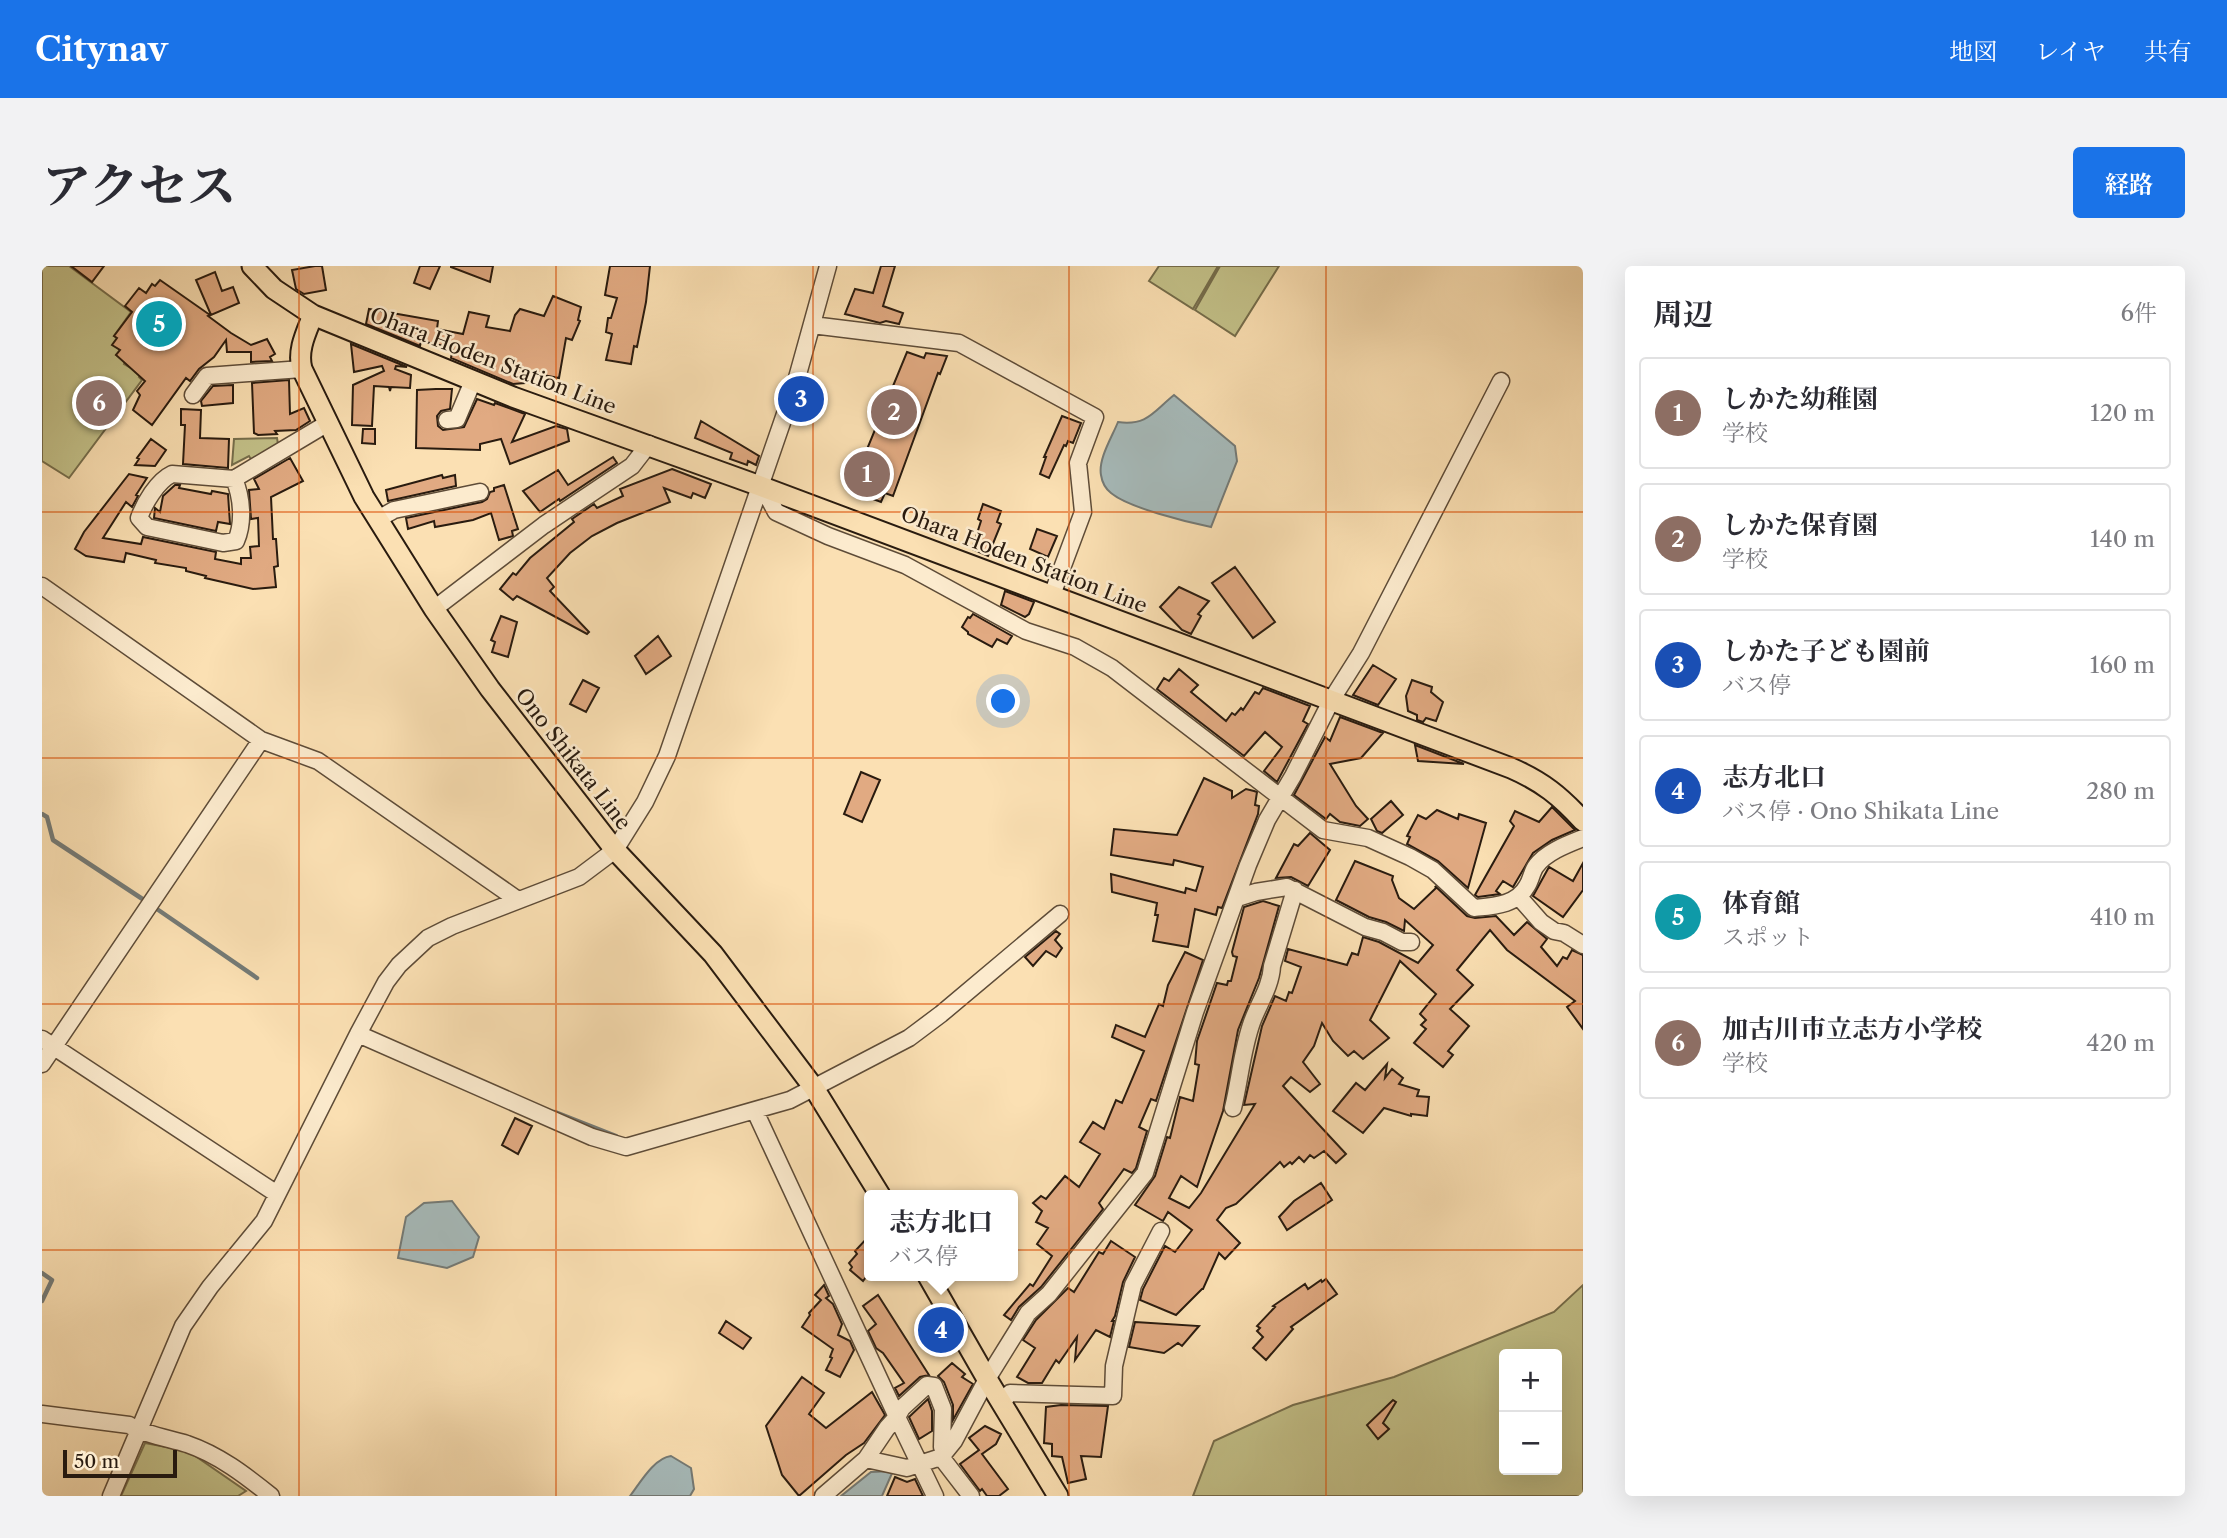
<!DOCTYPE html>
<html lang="ja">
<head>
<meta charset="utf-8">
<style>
  :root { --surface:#fff; --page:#f2f2f3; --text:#2b2b33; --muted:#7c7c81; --line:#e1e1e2; --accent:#1a73e8 }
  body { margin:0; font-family:"Libre Caslon Text","Noto Serif JP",serif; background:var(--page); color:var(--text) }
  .controls { position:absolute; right:21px; bottom:21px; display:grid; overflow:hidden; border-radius:7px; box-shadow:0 7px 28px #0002 }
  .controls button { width:63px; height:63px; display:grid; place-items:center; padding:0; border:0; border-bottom:2px solid var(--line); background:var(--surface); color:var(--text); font:35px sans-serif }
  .scale { position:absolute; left:21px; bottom:18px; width:114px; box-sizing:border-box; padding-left:7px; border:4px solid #291b0f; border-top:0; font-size:19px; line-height:24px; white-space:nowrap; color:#291b0f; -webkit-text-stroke:5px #fcebce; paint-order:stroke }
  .you { position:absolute; left:962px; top:436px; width:24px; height:24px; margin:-18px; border:5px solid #fff; border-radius:50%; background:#1a73e8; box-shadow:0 0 0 10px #1a73e833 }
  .badge { display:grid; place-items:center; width:46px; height:46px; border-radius:50%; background:var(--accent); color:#fff; font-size:23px; font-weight:700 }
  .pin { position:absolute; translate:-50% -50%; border:4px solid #fff; box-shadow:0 2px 7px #0006 }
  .popup { position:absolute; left:822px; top:924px; width:154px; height:91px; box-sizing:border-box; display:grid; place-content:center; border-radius:7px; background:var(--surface); filter:drop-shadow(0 2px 5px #0005); font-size:23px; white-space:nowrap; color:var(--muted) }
  .popup b { font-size:26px; color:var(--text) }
  .popup::after { content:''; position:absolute; left:50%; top:100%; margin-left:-14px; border:14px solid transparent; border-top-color:var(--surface) }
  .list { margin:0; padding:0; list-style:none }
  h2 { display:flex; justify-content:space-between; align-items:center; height:91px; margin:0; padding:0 28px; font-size:30px }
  h2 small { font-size:23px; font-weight:400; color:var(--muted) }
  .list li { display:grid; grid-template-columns:46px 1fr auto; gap:21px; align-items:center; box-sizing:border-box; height:112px; margin:0 14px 14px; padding:0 14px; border:2px solid var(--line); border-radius:7px }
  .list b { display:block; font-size:26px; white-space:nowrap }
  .list p { margin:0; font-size:23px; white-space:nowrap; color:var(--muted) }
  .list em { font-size:23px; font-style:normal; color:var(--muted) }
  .map { position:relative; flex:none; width:1541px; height:1230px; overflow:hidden; border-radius:7px }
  header { display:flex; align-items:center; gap:42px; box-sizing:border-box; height:98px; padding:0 35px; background:var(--accent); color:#fff }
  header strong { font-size:33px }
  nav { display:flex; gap:38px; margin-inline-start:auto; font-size:24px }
  .intro { display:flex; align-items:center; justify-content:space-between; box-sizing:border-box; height:168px; padding:0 42px }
  h1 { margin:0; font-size:49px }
  .button { padding:18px 32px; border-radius:7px; background:var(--accent); color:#fff; font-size:24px; font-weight:700 }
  main { display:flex; gap:42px; padding:0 42px }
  aside { flex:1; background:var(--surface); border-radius:7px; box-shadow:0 7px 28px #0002 }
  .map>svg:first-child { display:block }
  .green { fill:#c3c189; stroke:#766e4c; stroke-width:2; fill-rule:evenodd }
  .water { fill:#a6baba; stroke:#747a76; stroke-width:2 }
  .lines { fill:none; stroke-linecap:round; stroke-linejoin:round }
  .stream { stroke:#747a76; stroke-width:4.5 }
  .building { fill:#e1aa82; stroke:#291b0f; stroke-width:2 }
  .minor-casing { stroke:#5e4c38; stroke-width:19 }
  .major-casing { stroke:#291b0f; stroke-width:23 }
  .minor { stroke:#fcebce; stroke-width:16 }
  .major { stroke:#fbe0b3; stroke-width:19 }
  .grid { fill:none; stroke:#de560c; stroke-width:2; stroke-opacity:0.55 }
  .labels { text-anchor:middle; stroke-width:5; stroke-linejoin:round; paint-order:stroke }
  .street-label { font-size:21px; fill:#291b0f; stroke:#fcebce }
</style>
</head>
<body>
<header>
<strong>Citynav</strong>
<nav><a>地図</a><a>レイヤ</a><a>共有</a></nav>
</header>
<div class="intro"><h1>アクセス</h1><a class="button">経路</a></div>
<main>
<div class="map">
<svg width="1541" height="1230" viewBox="0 0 1541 1230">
  <rect width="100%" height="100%" fill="#fbe0b3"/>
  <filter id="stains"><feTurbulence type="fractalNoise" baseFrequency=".00286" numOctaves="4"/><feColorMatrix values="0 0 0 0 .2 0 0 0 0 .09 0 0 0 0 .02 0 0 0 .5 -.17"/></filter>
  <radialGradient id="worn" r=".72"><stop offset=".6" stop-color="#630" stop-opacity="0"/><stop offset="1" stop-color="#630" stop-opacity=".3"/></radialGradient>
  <path class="green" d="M0 0H27L89 46 72 70 75 72 78 84 74 89 83 95 82 98 99 108 97 111 100 114 27 212 0 195Z
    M1117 0H1176L1151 43 1107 15Z
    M1178 0H1237L1193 70 1153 44Z
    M235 172 236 178 210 195 207 190 190 199 192 173Z
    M1541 1019V1230H1151L1172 1175 1251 1139 1352 1111 1512 1046ZM1462 1088H1515V1204H1462Z
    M103 1177 146 1185 204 1225 196 1230H79Z"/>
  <path class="water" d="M1132 129 1193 180 1195 195 1169 261C1145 256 1087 242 1069 227 1064 223 1060 216 1059 209 1056 193 1070 171 1076 156 1105 160 1111 146 1132 129Z
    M410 935 437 971 431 991 405 1002 356 992 364 951 382 937Z
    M629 1190 649 1202 652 1223 648 1230H588C598 1217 612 1192 629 1190Z
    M851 1205 840 1230H799L829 1206Z"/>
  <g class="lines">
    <path class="stream" d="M0 548 5 551 11 574 105 636
      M112 641 215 712
      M513 846 574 870
      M0 1007 10 1014 0 1035"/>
  </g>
  <path class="building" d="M29 0H62L50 16Z
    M273 0H280L284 24 262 28 254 23 250 4Z
    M378 0H398L388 23 372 17Z
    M409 0H451L448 16 409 1Z
    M568 0H608L604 36 595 81 592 80 589 98 564 94 570 68 564 66 566 52H569L575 32 563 29Z
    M839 0H853L841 40 861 47 857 58 844 55 838 57 803 48 813 23 831 27Z
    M173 6 180 25 191 21 197 37 169 49 154 14Z
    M118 14 168 49 166 50 189 67 209 79 225 73 233 88 228 91 230 95 209 96V86H185L184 74 172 91 157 103 148 115 144 112 110 159 91 144 98 129 95 125 103 115 74 89 78 84 70 79 75 72 72 70 90 46 83 40 97 22 104 27 110 18 113 20Z
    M511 30 539 41 536 54 538 55 530 74 524 72 517 112 484 106 483 117 471 118 409 92 411 82 379 75 378 80 324 58 327 43 396 55 395 63 421 68 427 46 447 50 444 61 468 65 473 49 478 43 502 50Z
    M309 78 365 101 354 100 353 103 369 109 368 122 349 121 348 125 347 121 332 120 330 160 310 159 311 119 342 105 340 100 312 106Z
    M865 86 882 92 884 87 905 90 898 108 896 107 851 230 843 227 839 236 812 226 825 189 823 188Z
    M247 114 248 148 262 142 268 155 254 164 233 165 235 168 216 169 212 167 210 117Z
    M191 119V137L160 140 159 135 171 120Z
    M394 123H410L408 143 399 145 395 150 396 160 401 164 422 161 435 133 452 139 453 137 483 148 470 176 514 160 525 163 527 175 468 198 459 173 438 178V184L374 182 375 124Z
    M139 143 159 144 158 172 187 173 186 202 141 198 143 159H139Z
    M1020 150 1039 157 1031 177 1026 175 1024 180 1022 179 1007 212 998 208 1004 191H1002Z
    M659 155 717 190 714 199 706 195 705 199 688 193 690 187 653 172Z
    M321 163H333V178L320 177Z
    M109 173 124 184 113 200 93 199 97 193 95 192Z
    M571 191 575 197 518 235 517 233 498 246 481 225 516 204 526 219Z
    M248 192 261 215 229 231 231 273H234L236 300 232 301 234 321 211 323 163 312 164 310 144 305V302L113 297 114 294 84 287 82 296 44 290 33 283 42 266 87 208 105 212 94 229 96 230 90 241 84 236 61 272 99 278 101 271 174 286 173 293 199 298V292H209L208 281 217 280 216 252 209 253 207 224 217 223 212 213Z
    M630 203 669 218 663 232 651 227 649 232 622 222 628 236 575 257 550 270 528 287 505 312 512 321 508 325 547 366 545 368 475 330 471 334 458 323 471 307 474 309 488 292 532 256 530 253 552 238 555 242 581 230 578 223Z
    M400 209 401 212 413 209 414 220 346 235 344 224Z
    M133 219H138L137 222 169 228 170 225 186 228 188 258 176 256 174 265 112 252 113 242 118 246 121 230Z
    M462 219 476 263 470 265 471 270 457 274 449 247 431 254 393 261 392 255 366 263 364 252 440 236 445 233 448 226 452 225V222Z
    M941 238 959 245 955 256 959 258 946 290 930 283 939 255 936 253Z
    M995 263 1015 270 1006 291 988 283Z
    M1193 301 1233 356 1211 372 1170 317Z
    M1137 321 1167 335 1156 348 1159 350 1149 368 1140 364 1118 341Z
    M963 325 992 336 987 348 983 351 959 339Z
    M931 348 970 370 965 378 955 373 950 381 926 368V366L920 361 926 351 928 352Z
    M459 350 475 356 466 391 450 386 453 376 449 374Z
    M616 370 629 390 604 408 593 390Z
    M1331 399 1354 413 1336 439 1311 429Z
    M1137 403 1156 419 1149 426 1184 455 1190 447 1193 449 1199 442 1201 444 1213 426 1217 428 1221 422 1268 440 1261 455 1266 458 1235 516 1222 505 1240 481 1223 466 1202 490 1115 423 1122 412 1127 415Z
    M541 414 557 422 544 446 528 438Z
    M1370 414 1390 421 1389 426 1401 436 1394 455 1384 452 1381 456 1375 454V449L1366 445 1364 430Z
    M1298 451 1341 467 1319 492 1288 498 1314 540 1326 553 1318 560 1298 556 1288 548 1284 553 1252 529 1283 471 1288 475Z
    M1373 479 1422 498 1376 495Z
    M819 506 838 514 820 556 802 548Z
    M1162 512 1190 525V532L1204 523 1212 525 1215 526 1213 539 1217 540 1216 548 1180 642 1176 641 1174 649 1153 643 1146 681 1111 675 1116 649H1113L1115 637 1070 626 1069 608 1143 627 1144 622 1154 625 1161 601 1132 594 1131 599 1069 589 1072 563 1135 569Z
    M1349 535 1361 549 1340 567 1335 565 1329 553Z
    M1510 541 1533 564 1510 574 1491 587 1471 621 1461 615 1454 625 1458 628 1436 631 1433 629 1472 560 1468 555 1473 545 1497 556Z
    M1395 544 1416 553 1417 548 1444 557 1426 622 1396 595 1365 578 1368 571 1365 570 1376 549 1384 553Z
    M1268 567 1288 584 1266 620 1249 611 1234 612 1252 578 1256 580Z
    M1313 595 1351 610 1350 614 1357 632 1372 643 1394 622 1393 620 1425 650 1433 652 1454 650 1472 669 1485 656 1505 673 1499 681 1515 700 1521 691 1525 693 1530 684 1541 689V763L1525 741 1533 735 1465 684 1448 664 1415 704 1431 719 1408 743 1427 760 1406 785 1411 789 1401 801 1372 777 1384 763 1379 759 1384 754 1378 748 1394 728 1358 695 1328 754 1347 772 1321 793 1312 785 1306 790 1291 775 1280 757 1272 780 1261 796 1278 818 1268 826 1249 811 1241 820 1304 888 1294 897 1282 885 1272 892 1268 889 1262 896 1257 891 1250 898 1248 896 1242 901 1238 896 1194 938 1184 942 1175 954 1198 977 1183 993 1177 987 1161 1023H1160L1134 1049 1098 1034 1101 1023 1123 980 1133 986 1150 964 1126 946 1121 955 1093 939 1113 910 1125 871 1128 872 1138 831 1151 835 1157 799 1153 798 1155 775 1175 717 1185 719 1186 715H1189L1195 691 1191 690 1190 686 1202 641 1221 635 1237 640 1217 712 1196 764 1181 845 1155 921 1139 910 1127 932 1147 942 1159 927 1213 838 1202 839 1220 760 1233 730 1244 735 1247 726 1250 727 1259 701 1243 695 1246 683 1305 699 1310 687 1316 689 1321 671 1337 676 1376 697 1391 679 1363 654 1362 665 1344 656 1327 651 1294 634Z
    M1541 597V624L1521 651 1491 630 1507 601 1531 615Z
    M1014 665 1018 668 1013 674 1020 682 1014 691 1004 685 991 700 983 691Z
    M1143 686 1161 694 1114 835 1109 833 1097 861 1105 865 1094 902 1090 907 1082 903 1057 937 1061 943 999 1021 977 1041 969 1054 962 1049 988 1018 991 1020 1010 990 995 978 1006 962 994 956 1000 945 991 937 999 930 1004 933 1023 910 1037 921 1058 888 1038 876 1051 856 1062 863 1074 834 1080 837 1102 785 1070 771 1074 759 1103 771 1117 738 1121 740 1126 719Z
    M1345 798 1343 812 1350 803 1361 812 1357 818 1377 824 1375 830 1387 831 1385 850 1369 848V850L1342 842 1321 867 1291 845 1314 817 1323 824Z
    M473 852 490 860 476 888 460 879Z
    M1279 917 1290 934 1245 964 1237 951 1252 935Z
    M827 970V1007L821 1015 808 1004 810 1001 807 997 815 988 813 985Z
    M1069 975 1093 991 1081 1016 1073 1050 1070 1055H1072L1068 1071 1054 1064 1033 1094 1035 1071 1017 1097 1014 1094 1000 1117H986L975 1111 993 1082 981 1074 994 1054 1026 1022 1032 1026 1057 986 1061 988Z
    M1284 1013 1295 1028 1249 1061 1251 1063 1224 1094 1211 1082 1221 1071 1215 1065 1218 1062 1215 1060 1233 1041 1231 1040 1263 1018 1266 1023 1279 1014 1280 1016Z
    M782 1019 787 1030 784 1032 791 1038 800 1058 796 1069 808 1075 812 1084 798 1111 784 1104 790 1092 788 1091 791 1083 760 1061 768 1049 767 1047 779 1034 773 1029Z
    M836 1029 887 1109 878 1111 857 1130 853 1122 862 1117 841 1087 834 1082 826 1065 834 1058 821 1040Z
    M684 1055 709 1072 701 1083 677 1067Z
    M1093 1056 1157 1060 1140 1080 1136 1077 1122 1087 1087 1081Z
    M910 1097 923 1108 920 1111 931 1118 911 1154V1139L902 1116 896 1110Z
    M760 1111 782 1127 767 1148 784 1162 830 1126 843 1149 822 1177 804 1189 757 1230 740 1209 724 1160Z
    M886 1133 890 1145V1165L877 1173 867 1151Z
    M1351 1134 1354 1136 1341 1157 1347 1163 1336 1173 1325 1159Z
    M1019 1139 1066 1140 1059 1191 1039 1190 1044 1213 1026 1217 1020 1191 1010 1190V1178L1002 1177 1004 1141Z
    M943 1160 959 1168 954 1178 940 1188 966 1223 957 1230H945L940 1223 938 1225 918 1198 937 1184 927 1172Z
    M853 1211 865 1216 873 1213 881 1230H845Z"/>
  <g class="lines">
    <g class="minor-casing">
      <path id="minor" d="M770 59 917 77 1053 151 1036 197 1041 246 1010 329
        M151 129 165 110 260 103
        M405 154 415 153 431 115
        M192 213C200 231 202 257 194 275L181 277 105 261 97 252C102 238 115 215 130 208L192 213 286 157
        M720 220 734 246 786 270 863 299 984 365 1033 381 1070 402 1281 564 1326 572 1368 591 1391 604 1432 642C1452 640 1475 639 1485 620 1489 614 1490 605 1494 600 1504 586 1526 578 1541 572
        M336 253 352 244 438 226
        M0 320 219 474 276 495 476 634
        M392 343 502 259 590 200 607 178
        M1477 631 1499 656 1512 665 1522 667 1541 679
        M1195 632 1214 626 1245 621 1323 661 1341 666 1360 676H1369
        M316 768 550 871 584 881 748 834 867 772 899 748 1018 648
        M0 773 235 928
        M0 798 219 474
        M1191 842C1198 813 1200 784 1210 756 1217 737 1229 720 1230 700L1253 624
        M713 845 855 1151 845 1162 824 1193 781 1230
        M960 1136 968 1127 1071 1130 1072 1100 1091 1019 1119 965
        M0 1148 87 1159C104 1169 125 1172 145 1178 177 1189 203 1209 229 1230
        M899 1191 929 1230
        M824 1193 865 1202 899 1191 912 1175 945 1113 986 1047 1007 1028 1103 907 1153 746 1206 599 1225 554 1251 510 1290 433 1319 387 1459 115
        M69 1230 141 1060 168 1021 222 955 316 768 344 716 357 699 386 672 410 660 537 611 573 584 603 536 625 490 753 119 786 0
        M893 1230 855 1151 860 1142 885 1119 892 1120 901 1143 900 1181 903 1186"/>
    </g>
    <g class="major-casing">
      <path id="major" d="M210 0 232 23 271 49 471 131 718 220 1469 502C1501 516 1518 530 1541 555
        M271 49C264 67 255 84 260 103L322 231 392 343 448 423 573 584 671 688 772 822 838 929
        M886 1010 945 1113 1016 1230"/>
    </g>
    <use href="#minor" class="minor"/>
    <use href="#major" class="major"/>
  </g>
  <path class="grid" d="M257 0V1230M514 0V1230M771 0V1230M1027 0V1230M1284 0V1230M0 246H1541M0 492H1541M0 738H1541M0 984H1541"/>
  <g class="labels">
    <g class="street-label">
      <text transform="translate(451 95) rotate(21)" y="7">Ohara Hoden Station Line</text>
      <text transform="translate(982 294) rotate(21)" y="7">Ohara Hoden Station Line</text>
      <text transform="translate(531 493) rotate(52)" y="7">Ono Shikata Line</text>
    </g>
  </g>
  <rect width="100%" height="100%" filter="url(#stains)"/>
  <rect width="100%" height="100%" fill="url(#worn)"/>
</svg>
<div class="controls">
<button>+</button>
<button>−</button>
</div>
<div class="scale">50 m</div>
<div class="you"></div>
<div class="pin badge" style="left:825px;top:208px;background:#8d6e63">1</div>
<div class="pin badge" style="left:852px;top:146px;background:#8d6e63">2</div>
<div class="pin badge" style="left:759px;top:133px;background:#1a4fb4">3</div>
<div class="pin badge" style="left:899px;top:1064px;background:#1a4fb4">4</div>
<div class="popup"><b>志方北口</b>バス停</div>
<div class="pin badge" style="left:117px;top:58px;background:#0f9aa8">5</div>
<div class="pin badge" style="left:57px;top:137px;background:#8d6e63">6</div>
</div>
<aside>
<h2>周辺<small>6件</small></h2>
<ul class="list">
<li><span class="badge" style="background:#8d6e63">1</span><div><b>しかた幼稚園</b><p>学校</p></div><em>120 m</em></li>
<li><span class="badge" style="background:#8d6e63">2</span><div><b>しかた保育園</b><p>学校</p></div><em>140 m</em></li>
<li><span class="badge" style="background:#1a4fb4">3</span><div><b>しかた子ども園前</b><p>バス停</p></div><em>160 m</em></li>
<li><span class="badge" style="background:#1a4fb4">4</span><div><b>志方北口</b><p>バス停 · Ono Shikata Line</p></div><em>280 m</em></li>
<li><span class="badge" style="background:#0f9aa8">5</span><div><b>体育館</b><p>スポット</p></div><em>410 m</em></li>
<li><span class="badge" style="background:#8d6e63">6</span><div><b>加古川市立志方小学校</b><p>学校</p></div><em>420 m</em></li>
</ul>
</aside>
</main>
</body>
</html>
